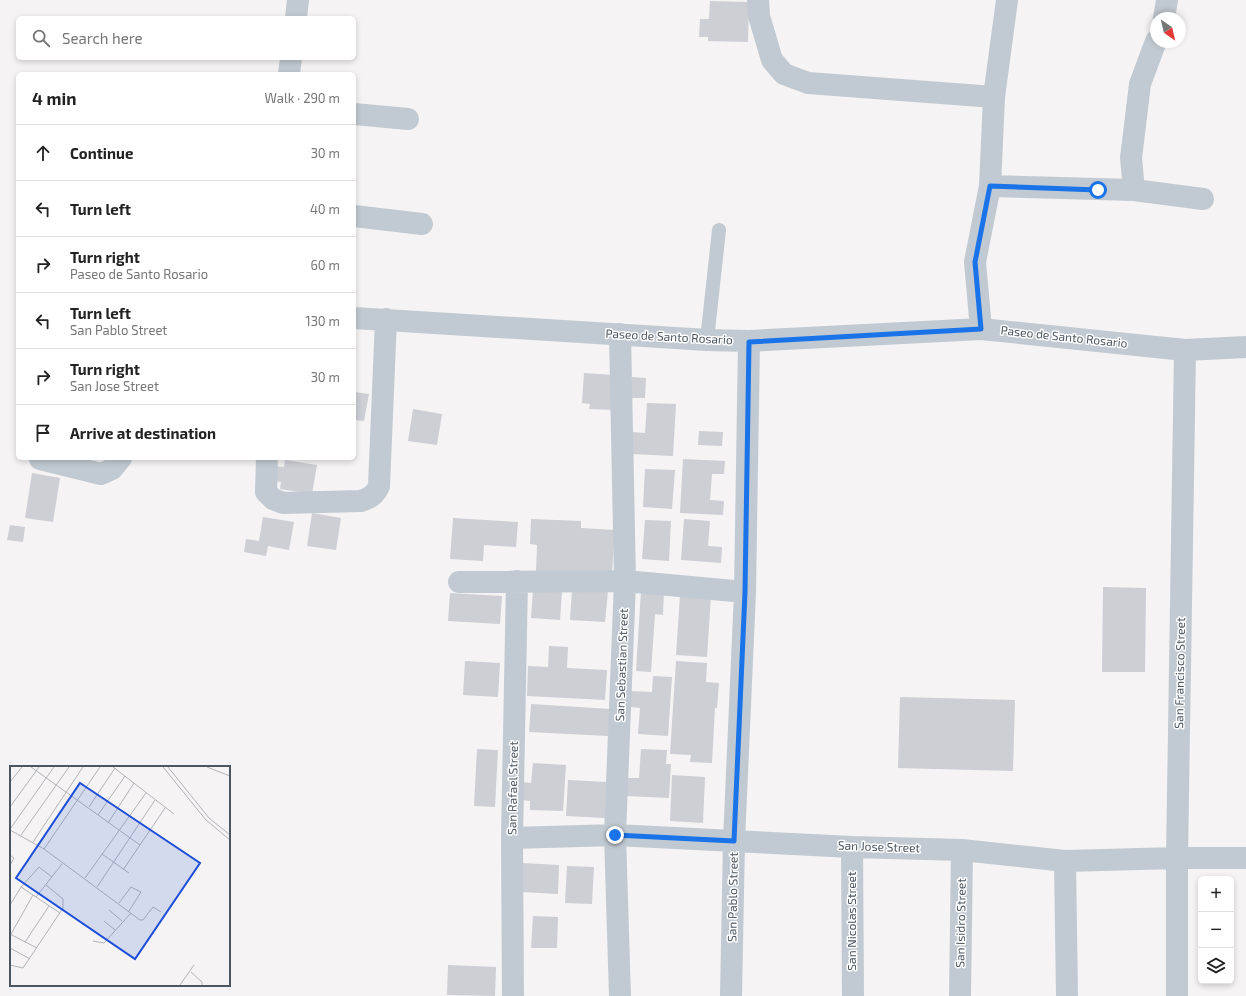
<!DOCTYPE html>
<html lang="en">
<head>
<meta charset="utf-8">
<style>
  :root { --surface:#fff; --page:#f6f6f6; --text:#222; --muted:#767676; --line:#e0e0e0 }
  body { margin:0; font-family:"Exo 2",sans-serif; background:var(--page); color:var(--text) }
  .controls { position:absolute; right:12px; bottom:12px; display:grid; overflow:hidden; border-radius:6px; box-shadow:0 2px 6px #0003 }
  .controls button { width:36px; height:36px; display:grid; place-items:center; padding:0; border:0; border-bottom:1px solid var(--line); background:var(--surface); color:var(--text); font:20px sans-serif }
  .compass { position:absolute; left:1150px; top:12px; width:36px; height:36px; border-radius:50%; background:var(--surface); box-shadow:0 2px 6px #0003; rotate:146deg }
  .stop { position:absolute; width:12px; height:12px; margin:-9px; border:3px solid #1a73e8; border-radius:50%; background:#fff }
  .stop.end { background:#1a73e8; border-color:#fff; box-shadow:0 1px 4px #0008 }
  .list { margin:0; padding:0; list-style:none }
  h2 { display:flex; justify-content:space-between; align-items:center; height:52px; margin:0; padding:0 16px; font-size:17px }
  h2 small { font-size:13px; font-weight:400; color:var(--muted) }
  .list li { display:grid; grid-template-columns:26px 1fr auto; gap:12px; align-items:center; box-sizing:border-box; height:56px; padding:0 16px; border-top:1px solid var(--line) }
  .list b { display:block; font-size:15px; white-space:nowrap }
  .list p { margin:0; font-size:13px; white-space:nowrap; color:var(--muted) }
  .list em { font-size:13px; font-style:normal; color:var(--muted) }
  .icon { flex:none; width:22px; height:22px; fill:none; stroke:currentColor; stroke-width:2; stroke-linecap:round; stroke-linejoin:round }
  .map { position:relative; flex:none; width:1246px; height:996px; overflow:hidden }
  .search { position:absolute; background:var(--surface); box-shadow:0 2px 6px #0003; left:16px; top:16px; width:340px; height:44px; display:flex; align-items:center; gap:10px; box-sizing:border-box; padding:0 14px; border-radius:6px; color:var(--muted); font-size:15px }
  .panel { position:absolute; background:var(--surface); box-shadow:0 2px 6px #0003; left:16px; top:72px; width:340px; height:388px; border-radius:6px }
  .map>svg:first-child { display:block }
  .building { fill:#cdcfd5 }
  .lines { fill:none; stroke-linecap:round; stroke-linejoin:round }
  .lane { stroke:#c1cad2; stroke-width:14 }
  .street { stroke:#c1cad2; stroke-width:22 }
  .route { stroke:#1a73e8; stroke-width:5 }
  .labels { text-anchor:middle; stroke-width:3; stroke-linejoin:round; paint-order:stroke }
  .street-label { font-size:12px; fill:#4a5661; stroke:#fff }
  .inset-road { fill:none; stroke:#b1b4b9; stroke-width:1 }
  .view { fill:#1d4ed8; fill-opacity:0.15; stroke:#1d4ed8; stroke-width:2 }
  .inset-edge { fill:none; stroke:#4a5661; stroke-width:2 }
</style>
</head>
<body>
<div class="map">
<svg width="1246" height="996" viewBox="0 0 1246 996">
  <rect width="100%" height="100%" fill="#f5f3f3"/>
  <path class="building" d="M710 1 749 2 748 42 708 41V37H699L700 19H709Z
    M584 373 613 375 615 410 589 409 590 404 582 403Z
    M632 377 646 378 645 398H631Z
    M354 392 369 394 364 421 354 420Z
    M647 403 676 404 673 456 631 454 632 432 645 433Z
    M413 409 442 414 437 445 408 441Z
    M699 431 723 432 722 446 698 445Z
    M683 459 725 461 724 474H712L710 500 724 501 723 515 680 513Z
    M285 460 317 465 312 494 280 489 281 482 272 481 274 466 284 467Z
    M645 469 675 470 672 509 643 507Z
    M32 473 60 478 53 522 25 518Z
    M312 513 341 518 336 550 307 546Z
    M263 517 294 522 289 550 268 546 266 556 244 552 246 539 259 541Z
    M453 518 518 522 516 547 484 545 483 561 450 559Z
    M531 519 581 521V528L615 530 612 573 536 572 537 545 530 544Z
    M684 519 710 521 708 546 722 547 721 563 681 560Z
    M645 520 671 521 669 561 642 559Z
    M10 525 25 527 23 542 7 540Z
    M1103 587 1146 588 1145 672H1102Z
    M572 589 608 591 605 622 570 620Z
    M533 590 562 592 560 620 531 618Z
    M641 591 664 592 663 615 655 614 651 672 636 671Z
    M450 593 502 596 500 624 448 621Z
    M680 595 711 596 707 657 676 655Z
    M549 646 568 647 567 668 607 670 605 700 527 696 528 666 548 667Z
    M465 661 500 663 498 697 463 695Z
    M676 661 707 663 706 682 719 683 717 708H715L712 763 690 762 691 755 670 754Z
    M653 676 672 677 668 736 638 734 640 708 629 707V691L652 692Z
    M900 697 1015 700 1013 771 898 768Z
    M531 704 610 709 608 736 529 732Z
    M477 749 498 750 495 807 474 806Z
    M641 749 667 750 666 764H671L669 798 626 796 627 778H639Z
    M533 763 566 765 563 811 530 810V801L522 800 523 782 531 783Z
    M672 775 705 777 703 823 670 821Z
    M568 780 607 782 605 818 566 816Z
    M522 863 559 865 558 894 521 892Z
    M567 866 594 867 592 904 565 903Z
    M533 916 558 917 557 948H531Z
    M448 965 496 967 495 996 447 995Z"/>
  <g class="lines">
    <path class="lane" d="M707 340 719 230"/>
    <path class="street" d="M758 0 759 16 772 60 784 74 808 83 994 97
      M296 18 298 0
      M1164 18 1167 0
      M289 74 291 58
      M354 114 408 119
      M990 186 1134 190 1131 158 1140 84 1156 41
      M1134 190 1203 199
      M354 216 422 224
      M354 318 707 340 749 341 981 329 1185 350 1246 347
      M981 329 975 262 990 186 994 97 1007 0
      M267 458 266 492 273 499 283 503 361 501C370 498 375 495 379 486L386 319
      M40 459 101 474 112 469 121 458
      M459 582 625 581 745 592
      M512 838 615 835 852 847 962 850 1065 861 1177 858H1246
      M852 847 853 996
      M1065 861 1067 996
      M513 996 512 838 517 581
      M620 996 615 835 625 581 620 334
      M731 996 734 841 745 592 749 341
      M960 996 962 850
      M1177 996V858L1185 350"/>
  </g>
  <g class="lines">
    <path class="route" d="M615 835 734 841 745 592 749 342 981 329 975 262 990 186 1098 190"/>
  </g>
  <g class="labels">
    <g class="street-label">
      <text transform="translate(669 337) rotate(3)" y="4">Paseo de Santo Rosario</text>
      <text transform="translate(1064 337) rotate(6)" y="4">Paseo de Santo Rosario</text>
      <text transform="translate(622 665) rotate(-88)" y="4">San Sebastian Street</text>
      <text transform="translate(1180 673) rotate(-89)" y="4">San Francisco Street</text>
      <text transform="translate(513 788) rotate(-89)" y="4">San Rafael Street</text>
      <text transform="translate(879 847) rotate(2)" y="4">San Jose Street</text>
      <text transform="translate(733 897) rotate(-89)" y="4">San Pablo Street</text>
      <text transform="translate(852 921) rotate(-90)" y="4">San Nicolas Street</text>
      <text transform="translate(961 923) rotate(-89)" y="4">San Isidro Street</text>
    </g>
  </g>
  <g transform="translate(10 766)">
    <rect width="220" height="220" fill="#f5f3f3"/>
    <path class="inset-road" d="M21 1 130 79M103 1 164 48M153 1 196 54 220 74M158 1 199 52 220 69M197 1 220 10M0 16 12 1M0 41 29 1M79 41 105 2M88 49 115 10M98 57 124 17M0 63 44 1M0 64 34 83 130 154H133L143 141 151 146M11 69 59 1M23 76 73 1M34 83 90 1M92 88 119 107M0 89 4 92 0 99M113 104 155 42M75 112 136 27M11 121 50 147M87 121 145 34M26 131 52 98M109 137 121 121 131 126 119 145M0 139 11 121 29 101 42 111M99 144 112 155M94 155 105 164M0 168 27 182M1 168 23 129M83 175 94 177 121 147M15 176 39 140M0 182 20 193M0 199 13 202 53 142V133L36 119M181 206 192 216V219M170 219 184 199"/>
    <path class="view" d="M70 17 190 97 125 193 6 112Z"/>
    <rect width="220" height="220" class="inset-edge"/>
  </g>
</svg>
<div class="controls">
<button>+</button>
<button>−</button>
<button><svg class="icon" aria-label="layers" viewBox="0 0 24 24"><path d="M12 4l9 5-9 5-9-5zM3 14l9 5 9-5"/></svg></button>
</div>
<svg class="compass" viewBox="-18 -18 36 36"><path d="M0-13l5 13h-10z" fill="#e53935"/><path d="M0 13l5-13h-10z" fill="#767676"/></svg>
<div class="stop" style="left:1098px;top:190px"></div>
<div class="stop end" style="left:615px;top:835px"></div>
<div class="search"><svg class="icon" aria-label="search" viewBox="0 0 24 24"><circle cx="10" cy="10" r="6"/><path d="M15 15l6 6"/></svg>Search here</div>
<section class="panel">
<h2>4 min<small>Walk · 290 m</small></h2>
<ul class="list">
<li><svg class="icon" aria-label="ahead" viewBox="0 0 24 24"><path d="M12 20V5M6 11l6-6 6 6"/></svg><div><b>Continue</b></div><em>30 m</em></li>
<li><svg class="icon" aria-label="left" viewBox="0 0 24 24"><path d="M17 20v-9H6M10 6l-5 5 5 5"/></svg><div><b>Turn left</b></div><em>40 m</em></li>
<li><svg class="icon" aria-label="right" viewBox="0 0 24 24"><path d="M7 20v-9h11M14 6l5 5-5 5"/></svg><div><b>Turn right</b><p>Paseo de Santo Rosario</p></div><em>60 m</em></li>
<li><svg class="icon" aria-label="left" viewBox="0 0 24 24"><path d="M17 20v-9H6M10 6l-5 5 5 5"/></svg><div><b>Turn left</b><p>San Pablo Street</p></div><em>130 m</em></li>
<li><svg class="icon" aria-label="right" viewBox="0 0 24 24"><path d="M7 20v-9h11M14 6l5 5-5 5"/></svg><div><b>Turn right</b><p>San Jose Street</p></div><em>30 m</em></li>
<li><svg class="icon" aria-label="arrive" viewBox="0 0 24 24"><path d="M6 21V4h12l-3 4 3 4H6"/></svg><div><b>Arrive at destination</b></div></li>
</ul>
</section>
</div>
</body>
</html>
